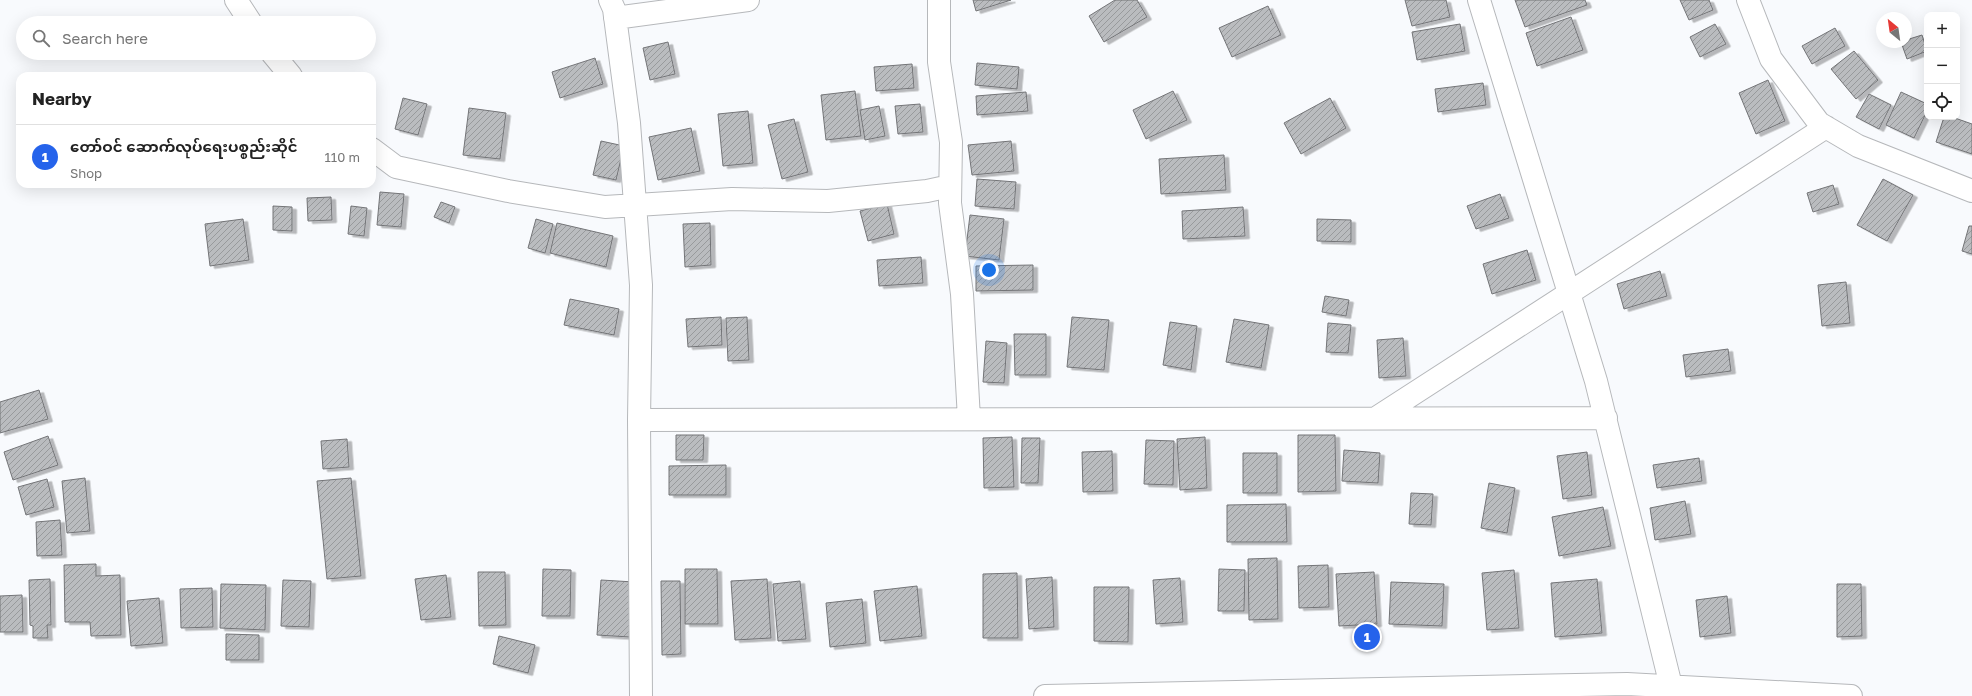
<!DOCTYPE html>
<html lang="en">
<head>
<meta charset="utf-8">
<style>
  :root { --surface:#fff; --page:#f6f6f6; --text:#222; --muted:#767676; --line:#e0e0e0; --accent:#2563eb }
  body { margin:0; font-family:"Golos Text","Noto Sans Myanmar",sans-serif; background:var(--page); color:var(--text) }
  .controls { position:absolute; right:12px; top:12px; display:grid; overflow:hidden; border-radius:8px; box-shadow:0 4px 16px #0002 }
  .controls button { width:36px; height:36px; display:grid; place-items:center; padding:0; border:0; border-bottom:1px solid var(--line); background:var(--surface); color:var(--text); font:20px sans-serif }
  .compass { position:absolute; left:1876px; top:12px; width:36px; height:36px; border-radius:50%; background:var(--surface); box-shadow:0 4px 16px #0002; rotate:331deg }
  .you { position:absolute; left:989px; top:270px; width:14px; height:14px; margin:-10px; border:3px solid #fff; border-radius:50%; background:#1a73e8; box-shadow:0 0 0 6px #1a73e833 }
  .badge { display:grid; place-items:center; width:26px; height:26px; border-radius:50%; background:var(--accent); color:#fff; font-size:13px; font-weight:700 }
  .pin { position:absolute; translate:-50% -50%; border:2px solid #fff; box-shadow:0 1px 4px #0006 }
  .list { margin:0; padding:0; list-style:none }
  h2 { display:flex; justify-content:space-between; align-items:center; height:52px; margin:0; padding:0 16px; font-size:17px }
  h2 small { font-size:13px; font-weight:400; color:var(--muted) }
  .list li { display:grid; grid-template-columns:26px 1fr auto; gap:12px; align-items:center; box-sizing:border-box; height:64px; padding:0 16px; border-top:1px solid var(--line) }
  .list b { display:block; font-size:15px; white-space:nowrap }
  .list p { margin:0; font-size:13px; white-space:nowrap; color:var(--muted) }
  .list em { font-size:13px; font-style:normal; color:var(--muted) }
  .icon { flex:none; width:22px; height:22px; fill:none; stroke:currentColor; stroke-width:2; stroke-linecap:round; stroke-linejoin:round }
  .map { position:relative; flex:none; width:1972px; height:696px; overflow:hidden }
  .search { position:absolute; background:var(--surface); box-shadow:0 4px 16px #0002; left:16px; top:16px; width:360px; height:44px; display:flex; align-items:center; gap:10px; box-sizing:border-box; padding:0 14px; border-radius:22px; color:var(--muted); font-size:15px }
  .panel { position:absolute; background:var(--surface); box-shadow:0 4px 16px #0002; left:16px; top:72px; width:360px; height:116px; border-radius:12px }
  .map>svg:first-child { display:block }
  .building { fill:url(#building-hatch); stroke:#737477; filter:url(#shadow) }
  .lines { fill:none; stroke-linecap:round; stroke-linejoin:round }
  .minor-casing { stroke:#b6b8bb; stroke-width:24 }
  .minor { stroke:#fff; stroke-width:22 }
</style>
</head>
<body>
<div class="map">
<svg width="1972" height="696" viewBox="0 0 1972 696">
  <defs>
    <pattern id="building-hatch" width="6" height="6" patternUnits="userSpaceOnUse"><rect width="6" height="6" fill="#babcbf"/><path d="M-1 1l2-2M0 6l6-6M5 7l2-2" fill="none" stroke="#989a9c"/></pattern>
    <filter id="shadow"><feDropShadow dx="4.5" dy="2.5" stdDeviation="0" flood-color="#0004"/></filter>
  </defs>
  <rect width="100%" height="100%" fill="#f8fafd"/>
  <path class="building" d="M973 0H1011L976 11Z
    M1115 0H1137L1147 17 1104 42 1089 16Z
    M1405 0H1446L1450 17 1412 26Z
    M1515 0H1585L1587 5 1525 27Z
    M1680 0H1709L1713 10 1689 20Z
    M1268 6 1281 35 1232 57 1219 28Z
    M1571 17 1583 50 1537 66 1526 33Z
    M1460 24 1465 51 1417 60 1412 32Z
    M1715 24 1726 44 1700 57 1690 37Z
    M1835 28 1845 46 1812 64 1802 46Z
    M1922 35 1927 51 1907 59 1901 42H1906V40Z
    M668 42 675 74 650 80 643 48Z
    M1854 51 1878 80 1856 99 1831 69Z
    M595 58 603 84 560 98 552 72Z
    M977 63 1019 67 1017 89 975 85Z
    M912 64 914 88 876 91 874 67Z
    M1768 80 1785 121 1756 134 1739 93Z
    M1483 83 1486 105 1438 112 1435 89Z
    M855 91 861 136 826 140 821 95Z
    M1173 91 1187 120 1146 139 1133 110Z
    M1026 92 1028 111 977 115 976 96Z
    M1901 92 1927 104V111L1914 138 1886 125Z
    M1869 94 1891 105 1879 129 1856 117Z
    M403 98 427 104 418 135 395 129Z
    M1330 98 1346 128 1301 154 1284 123Z
    M920 104 923 132 898 134 895 106Z
    M879 106 885 136 865 140 860 110Z
    M469 108 506 113 500 159 463 155Z
    M748 111 753 163 723 166 718 114Z
    M1944 117H1952L1972 124V154L1936 142Z
    M794 119 808 172 782 179 768 125Z
    M691 128 700 171 658 180 649 137Z
    M601 141 624 146 616 180 593 175Z
    M1011 141 1014 171 972 175 968 145Z
    M1224 155 1226 190 1161 194 1159 159Z
    M977 179 1016 182 1014 209 975 206Z
    M1883 179 1913 195 1887 241 1857 225Z
    M1833 185 1839 204 1813 212 1807 193Z
    M380 192 404 194 401 227 377 225Z
    M1500 194 1509 218 1476 229 1467 206Z
    M331 197 332 220 308 221 307 198Z
    M441 202 455 207 449 223 434 217Z
    M887 204 894 234 868 241 860 211Z
    M273 206 292 207V231L273 230Z
    M351 206 367 208 364 236 348 234Z
    M1243 207 1245 236 1183 239 1182 211Z
    M970 215 1004 219 999 260 965 256Z
    M243 219 249 260 210 266 205 224Z
    M536 219 553 224 545 253 528 248Z
    M1317 219 1351 220V242L1317 241Z
    M557 223 613 236 606 267 550 253Z
    M710 223 711 265 685 267 683 224Z
    M1969 226H1972V254L1962 251Z
    M1527 250 1536 280 1492 294 1483 264Z
    M921 257 923 283 879 286 877 260Z
    M1033 265V290L976 291V266Z
    M1660 271 1667 296 1624 309 1617 284Z
    M1846 282 1850 323 1822 326 1818 285Z
    M1325 296 1349 300 1346 316 1322 312Z
    M570 299 619 309 614 335 564 325Z
    M721 317 722 345 688 347 686 319Z
    M747 317 749 360 728 361 726 318Z
    M1072 317 1109 320 1104 370 1067 367Z
    M1234 319 1269 325 1261 368 1226 362Z
    M1170 322 1197 326 1191 370 1163 365Z
    M1328 323 1351 325 1348 353 1326 352Z
    M1014 334H1046V375H1015Z
    M1403 338 1406 376 1379 378 1377 340Z
    M986 341 1007 343 1004 383 983 382Z
    M1728 349 1731 371 1686 377 1683 355Z
    M39 390 48 419 0 433V402Z
    M676 435H704L703 460H676Z
    M1298 435H1335L1336 491 1298 492Z
    M48 436 58 465 13 480 4 452Z
    M1012 437 1014 487 984 488 983 438Z
    M1205 437 1207 488 1180 490 1177 439Z
    M1022 438H1040L1038 483H1021Z
    M347 439 349 467 323 469 321 441Z
    M1146 440 1174 441 1173 485 1144 484Z
    M1344 450 1380 453 1378 483 1342 481Z
    M1112 451 1113 491 1083 492 1082 452Z
    M1587 452 1592 495 1563 499 1557 456Z
    M1243 453H1277V493H1243Z
    M1699 458 1702 481 1657 488 1653 465Z
    M726 465V495H669V466Z
    M85 478 90 531 67 533 62 481Z
    M351 478 361 576 327 579 317 481Z
    M47 479 54 507 26 515 18 487Z
    M1489 483 1515 488 1507 533 1481 528Z
    M1411 493 1433 494 1431 525 1409 524Z
    M1685 501 1691 534 1655 540 1650 508Z
    M1286 504 1287 542H1227V505Z
    M1603 507 1611 546 1559 556 1552 517Z
    M60 520 62 555 37 556 36 522Z
    M1277 558 1278 619 1249 620 1248 559Z
    M96 564V576L120 575 121 635 91 636 90 622H65L64 565Z
    M1328 565 1329 607 1299 608 1298 566Z
    M543 569 571 570 570 616H542Z
    M685 569H717L718 624H685Z
    M1219 569 1245 570 1244 611H1218Z
    M1514 570 1519 628 1487 630 1482 573Z
    M478 572H505L506 625 479 626Z
    M1374 572 1377 624 1339 626 1336 574Z
    M1017 573 1018 638H983V574Z
    M446 575 451 617 421 620 415 579Z
    M1052 577 1054 627 1029 629 1026 579Z
    M1180 578 1183 622 1156 624 1153 580Z
    M50 579 51 625H47L48 638H33V626L30 625 29 580Z
    M767 579 771 638 735 640 731 581Z
    M1597 579 1602 633 1555 637 1551 583Z
    M283 580 311 581 309 627 281 626Z
    M601 580 634 582 630 637 597 635Z
    M661 581H680L681 654 662 655Z
    M800 581 806 639 778 641 773 584Z
    M1391 582 1444 584 1442 626 1389 624Z
    M221 584 266 585 265 630 220 628Z
    M1837 584H1861L1862 636 1837 637Z
    M917 586 922 636 880 641 874 591Z
    M1094 587H1129L1128 642 1094 641Z
    M212 588 213 627 181 628 180 589Z
    M22 595 23 632H0V596Z
    M1727 596 1731 633 1700 637 1696 600Z
    M159 598 163 643 131 646 127 601Z
    M862 599 866 643 830 647 826 603Z
    M226 634 259 635V660H226Z
    M499 636 535 645 528 673 493 664Z"/>
  <g class="lines">
    <g class="minor-casing">
      <path id="minor" d="M236 0 251 23
        M610 0 614 9 629 123 641 285 639 420 641 696
        M939 0V62L951 142 950 203 962 294 969 419
        M1479 0 1596 381 1671 686
        M1748 0 1771 59 1819 123 1858 146 1972 191
        M615 18 748 0
        M272 53 291 76
        M372 149 396 167 508 191 605 207 732 199 828 201 927 191 950 186
        M1376 418 1826 127
        M639 420 1606 418
        M1045 696 1627 684 1851 696"/>
    </g>
    <use href="#minor" class="minor"/>
  </g>
</svg>
<div class="controls">
<button>+</button>
<button>−</button>
<button><svg class="icon" aria-label="locate" viewBox="0 0 24 24"><circle cx="12" cy="12" r="6"/><path d="M12 2v4M12 18v4M2 12h4M18 12h4"/></svg></button>
</div>
<svg class="compass" viewBox="-18 -18 36 36"><path d="M0-13l5 13h-10z" fill="#e53935"/><path d="M0 13l5-13h-10z" fill="#767676"/></svg>
<div class="you"></div>
<div class="pin badge" style="left:1367px;top:637px">1</div>
<div class="search"><svg class="icon" aria-label="search" viewBox="0 0 24 24"><circle cx="10" cy="10" r="6"/><path d="M15 15l6 6"/></svg>Search here</div>
<section class="panel">
<h2>Nearby<small></small></h2>
<ul class="list">
<li><span class="badge">1</span><div><b>တော်ဝင် ဆောက်လုပ်ရေးပစ္စည်းဆိုင်</b><p>Shop</p></div><em>110 m</em></li>
</ul>
</section>
</div>
</body>
</html>
